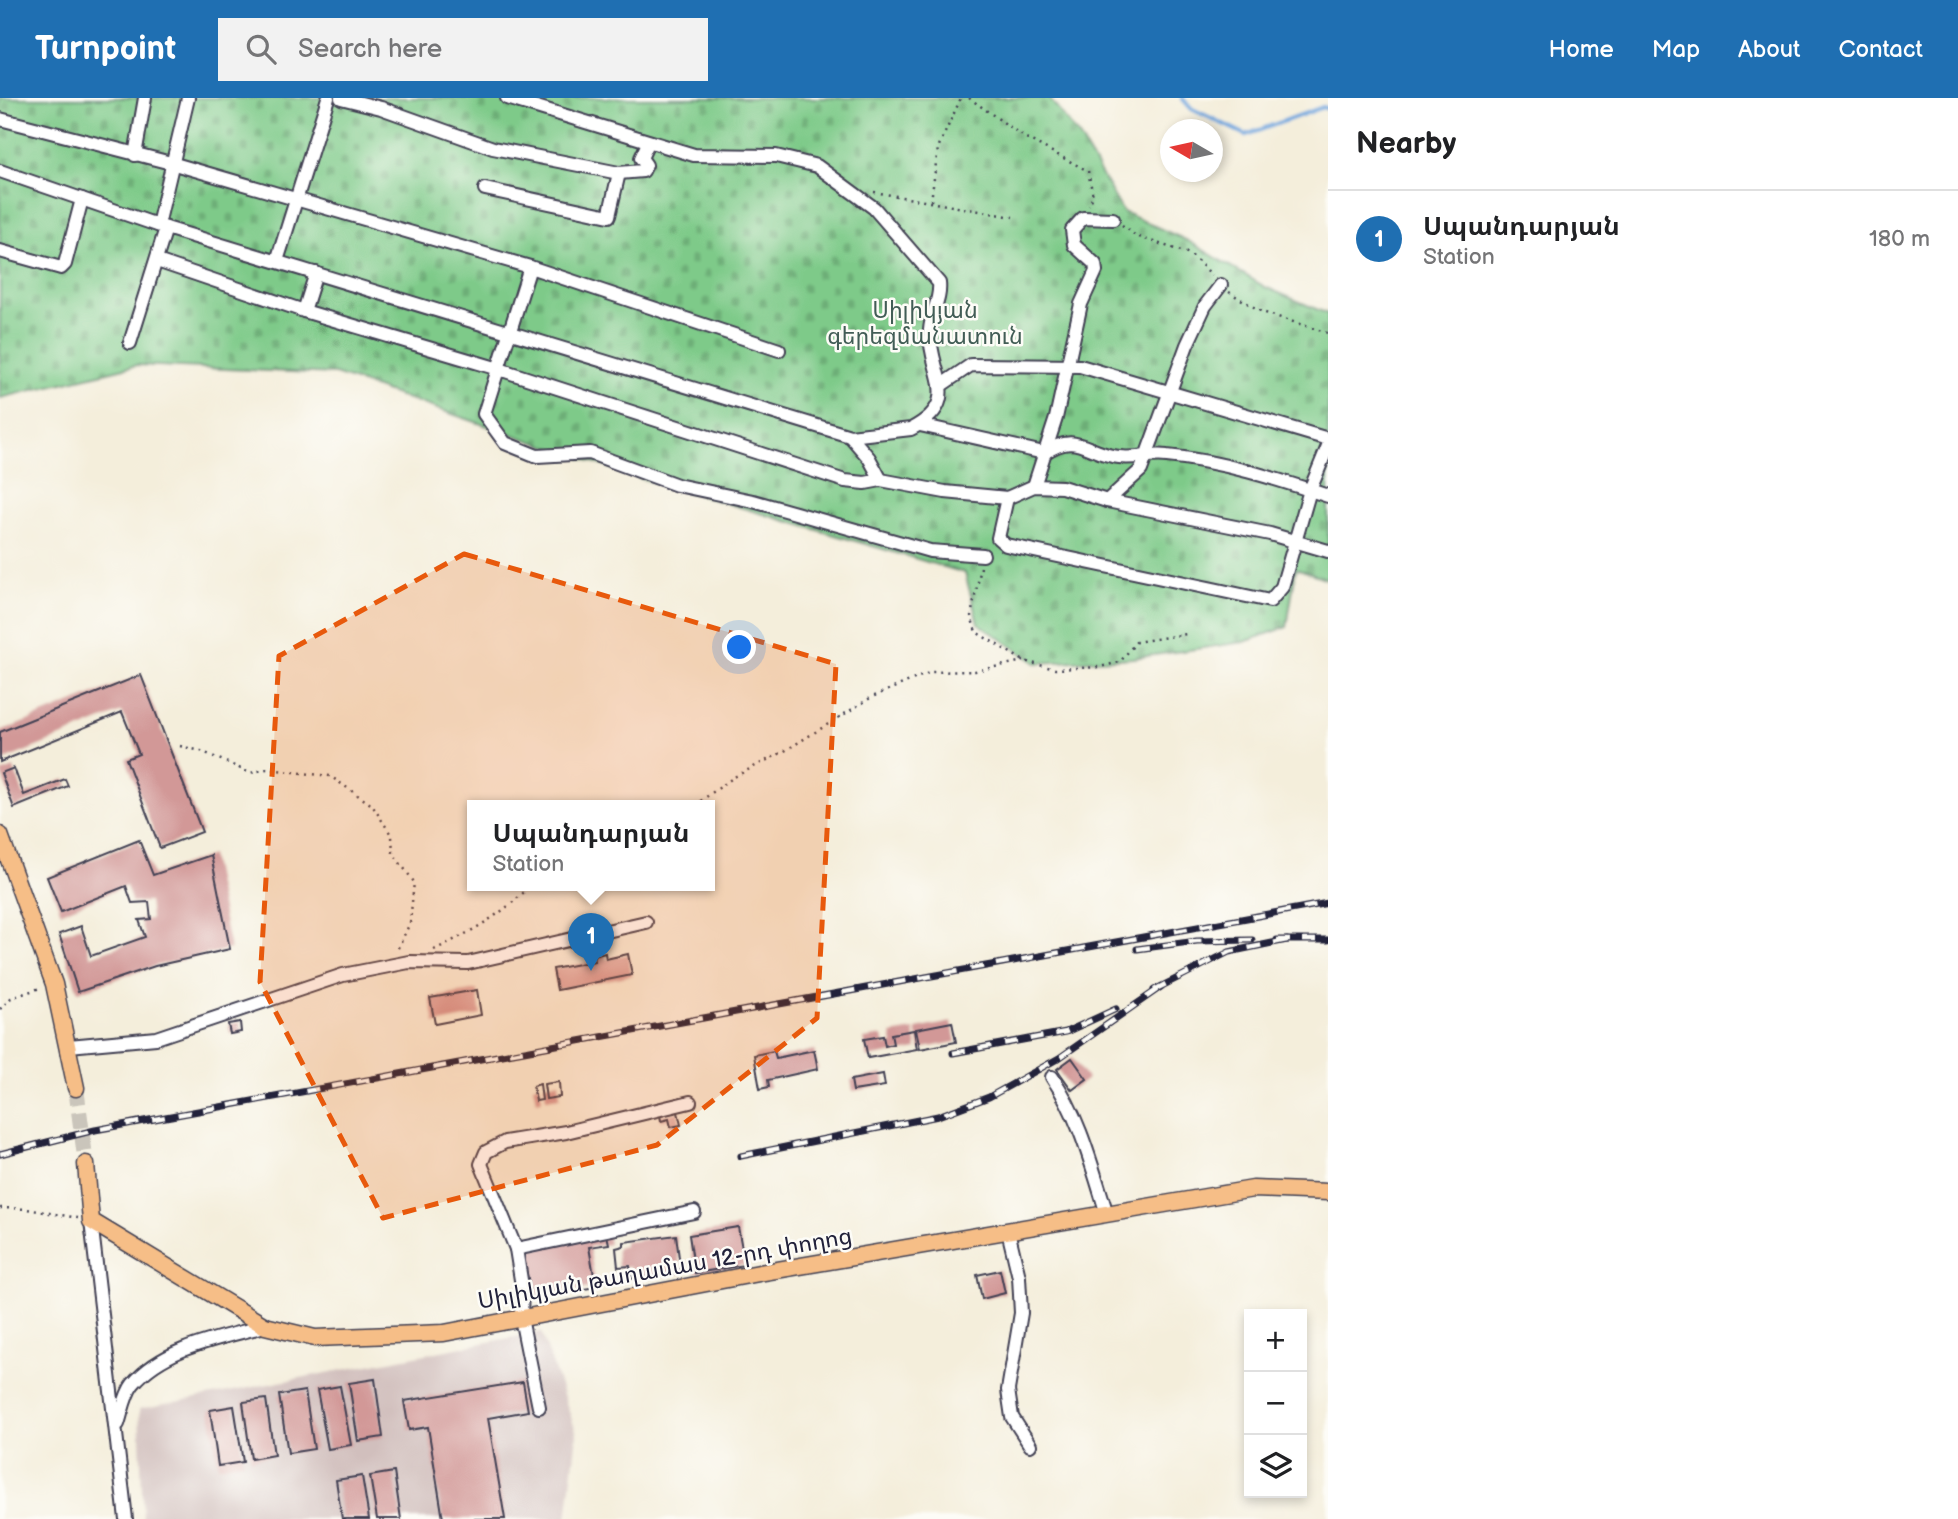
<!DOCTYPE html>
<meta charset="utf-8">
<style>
:root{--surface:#fff;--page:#f2f2f2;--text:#202124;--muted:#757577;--line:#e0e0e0;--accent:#1f6fb2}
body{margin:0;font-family:"Balsamiq Sans","Noto Sans Armenian",sans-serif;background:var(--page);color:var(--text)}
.controls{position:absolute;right:21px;bottom:21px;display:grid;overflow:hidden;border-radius:0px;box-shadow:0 4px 10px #0003}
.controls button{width:63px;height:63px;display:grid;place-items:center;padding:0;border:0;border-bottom:2px solid var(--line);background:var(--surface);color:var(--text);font:35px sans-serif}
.compass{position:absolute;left:1160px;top:21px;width:63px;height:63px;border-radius:50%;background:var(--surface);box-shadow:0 4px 10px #0003;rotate:279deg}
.you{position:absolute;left:740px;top:550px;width:24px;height:24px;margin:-18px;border:5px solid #fff;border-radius:50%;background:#1a73e8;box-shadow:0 0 0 10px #1a73e833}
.badge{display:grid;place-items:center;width:46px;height:46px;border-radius:50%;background:var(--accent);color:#fff;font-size:23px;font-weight:700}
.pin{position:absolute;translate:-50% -58px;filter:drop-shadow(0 2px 4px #0008)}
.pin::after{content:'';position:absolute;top:37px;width:24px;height:21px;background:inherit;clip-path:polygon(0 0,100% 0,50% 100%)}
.popup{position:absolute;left:467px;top:702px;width:248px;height:91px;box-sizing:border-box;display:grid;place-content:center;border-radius:0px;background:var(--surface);filter:drop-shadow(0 2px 5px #0005);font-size:23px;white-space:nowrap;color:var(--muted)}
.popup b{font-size:26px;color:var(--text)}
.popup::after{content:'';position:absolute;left:50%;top:100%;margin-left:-14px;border:14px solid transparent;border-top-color:var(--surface)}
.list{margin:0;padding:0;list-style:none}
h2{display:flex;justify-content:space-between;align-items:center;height:91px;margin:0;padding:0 28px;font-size:30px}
h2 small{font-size:23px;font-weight:400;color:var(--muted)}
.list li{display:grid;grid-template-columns:46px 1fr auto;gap:21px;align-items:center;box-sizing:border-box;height:98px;padding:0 28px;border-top:2px solid var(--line)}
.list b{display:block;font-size:26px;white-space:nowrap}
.list p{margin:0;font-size:23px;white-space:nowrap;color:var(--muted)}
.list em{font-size:23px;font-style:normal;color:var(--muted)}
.icon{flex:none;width:38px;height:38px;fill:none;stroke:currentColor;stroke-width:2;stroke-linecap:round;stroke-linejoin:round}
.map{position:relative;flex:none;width:1328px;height:1421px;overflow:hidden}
header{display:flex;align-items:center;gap:42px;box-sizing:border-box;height:98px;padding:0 35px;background:var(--accent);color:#fff}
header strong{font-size:33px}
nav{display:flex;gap:38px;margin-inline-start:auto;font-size:24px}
.search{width:490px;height:63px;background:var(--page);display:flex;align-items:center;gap:18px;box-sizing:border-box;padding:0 24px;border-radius:0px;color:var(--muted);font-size:26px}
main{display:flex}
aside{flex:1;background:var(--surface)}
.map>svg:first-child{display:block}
.industrial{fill:#d1bfbd}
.cemetery{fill:url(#cemetery-stones);stroke:#507662;stroke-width:2}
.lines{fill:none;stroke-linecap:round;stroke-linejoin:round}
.stream{stroke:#70a5dd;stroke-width:4.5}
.building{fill:#d29897}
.major-tunnel{stroke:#cac5bb;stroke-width:16;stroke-dasharray:16 8;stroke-linecap:butt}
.minor-casing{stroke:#424153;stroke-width:16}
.major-casing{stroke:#424153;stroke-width:19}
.path{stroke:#424153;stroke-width:2.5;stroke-dasharray:2 5;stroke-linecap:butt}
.minor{stroke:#fff;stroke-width:12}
.major{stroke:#f6be87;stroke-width:16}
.rail-casing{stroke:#22223b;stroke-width:7}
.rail{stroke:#fdfcf7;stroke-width:4.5;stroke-dasharray:13;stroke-linecap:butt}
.marked{fill:#e8590c;fill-opacity:0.2;stroke:#e8590c;stroke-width:5;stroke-dasharray:14 9;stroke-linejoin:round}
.labels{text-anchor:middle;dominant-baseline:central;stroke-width:5;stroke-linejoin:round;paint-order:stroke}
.park-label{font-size:23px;fill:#425d56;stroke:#fdfcf7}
.street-label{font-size:23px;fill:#22223b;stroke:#fdfcf7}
</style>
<header>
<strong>Turnpoint</strong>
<div class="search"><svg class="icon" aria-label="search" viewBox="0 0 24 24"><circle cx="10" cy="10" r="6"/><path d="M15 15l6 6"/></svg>Search here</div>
<nav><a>Home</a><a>Map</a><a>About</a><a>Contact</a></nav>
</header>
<main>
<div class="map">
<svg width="1328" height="1421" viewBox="0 0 1328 1421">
<defs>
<pattern id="cemetery-stones" width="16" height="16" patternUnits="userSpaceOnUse" patternTransform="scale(1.75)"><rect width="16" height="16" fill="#7eca89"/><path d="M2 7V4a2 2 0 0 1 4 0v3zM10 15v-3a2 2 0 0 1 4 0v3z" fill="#6dad77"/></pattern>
</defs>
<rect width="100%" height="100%" fill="#fdfcf7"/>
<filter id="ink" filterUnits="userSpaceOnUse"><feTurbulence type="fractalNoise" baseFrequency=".0143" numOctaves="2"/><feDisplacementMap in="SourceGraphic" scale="14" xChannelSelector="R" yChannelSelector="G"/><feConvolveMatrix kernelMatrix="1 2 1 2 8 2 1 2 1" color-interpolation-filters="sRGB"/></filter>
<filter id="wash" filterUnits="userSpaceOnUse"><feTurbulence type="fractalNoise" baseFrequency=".00686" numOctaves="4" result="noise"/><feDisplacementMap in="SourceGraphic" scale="28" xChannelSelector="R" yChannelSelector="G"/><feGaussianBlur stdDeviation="1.57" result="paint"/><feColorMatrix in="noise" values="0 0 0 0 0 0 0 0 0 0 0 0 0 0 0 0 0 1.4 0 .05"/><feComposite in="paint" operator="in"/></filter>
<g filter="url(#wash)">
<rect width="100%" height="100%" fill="#f4eedb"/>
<path class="industrial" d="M541 1234 577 1336 567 1421H143L139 1311Z"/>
<path class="cemetery" d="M0 0H1049L1080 40 1123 114 1188 143 1265 189 1328 216V481L1296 470 1287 529 1244 544 1133 560 1036 565 978 525 965 475 640 380 335 276 137 267 0 300Z"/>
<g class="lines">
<path class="stream" d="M1182 0 1192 11 1246 37 1323 9 1328 11"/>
</g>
<g id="blocks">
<g class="building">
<path d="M141 577 202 734 160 750 126 661 139 656 122 614 0 664V634Z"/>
<path d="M14 670 24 697 65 681 68 688 14 710 1 675Z"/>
<path d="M139 742 153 777 211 757 230 851 155 868 78 894 59 836 81 828 91 858 145 839 139 822 151 821 149 804 132 805 126 788 61 814 47 779Z"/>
<path d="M605 855 606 861 628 856 632 877 557 892 553 871 595 863 594 858Z"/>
<path d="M477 892 481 917 435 926 430 900Z"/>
<path d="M240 924 241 934 230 936 228 926Z"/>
<path d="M952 924 956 944 920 951 916 931Z"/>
<path d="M914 932 917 951 868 960 864 941 883 938 885 948 893 946 891 936Z"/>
<path d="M814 952 818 971 768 982 769 989 760 991 754 957 774 953 776 960Z"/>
<path d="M1072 960 1087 981 1072 992 1057 971Z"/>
<path d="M883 976 885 988 853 993 851 982Z"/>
<path d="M559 984 560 999 546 1001 544 986Z"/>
<path d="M540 986 542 1002 536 1003 533 988Z"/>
<path d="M678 1014 681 1027 671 1029 669 1021 661 1023 660 1017Z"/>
<path d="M738 1129 745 1167 695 1175 689 1137Z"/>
<path d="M607 1137 609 1146 589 1149 596 1189 531 1200 523 1152Z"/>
<path d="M676 1137 681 1175 632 1181 630 1168 618 1169 616 1150 624 1148V1144Z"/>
<path d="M1000 1172 1005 1195 982 1201 977 1177Z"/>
<path d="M375 1281 383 1339 358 1343 349 1285Z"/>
<path d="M523 1284 528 1313 488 1320 505 1421H443L428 1329 409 1332 404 1303Z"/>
<path d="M340 1288 351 1347 328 1351 317 1292Z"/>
<path d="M305 1293 314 1351 288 1355 279 1297Z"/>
<path d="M266 1301 274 1357 251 1361 243 1304Z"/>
<path d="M234 1308 243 1364 218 1368 210 1312Z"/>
<path d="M394 1374 401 1421H377L370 1378Z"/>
<path d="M362 1378 369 1421H342L336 1382Z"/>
</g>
</g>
</g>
<g filter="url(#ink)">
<use href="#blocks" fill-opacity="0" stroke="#424153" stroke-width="2"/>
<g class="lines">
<path class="major-tunnel" d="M76 990 86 1066"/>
<defs>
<g id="minor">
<path d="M341 0 381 10 493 50 619 75 643 73 646 67 641 60 648 45"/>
<path d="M507 0 694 57 776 58 817 68 874 110 939 185C941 202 931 215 930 232 928 274 965 303 911 331L850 338 869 360 881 382"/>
<path d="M0 21 171 65 530 169 779 252"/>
<path d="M135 57 145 0"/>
<path d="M0 73 166 130 850 338"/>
<path d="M485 91 609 118 619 75"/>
<path d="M158 127 188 0"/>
<path d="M0 153 61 170 65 166 82 101"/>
<path d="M157 163 304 213 499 271 845 383 865 385 881 382 945 394 1007 400 1034 388 1062 389 1107 403 1270 436 1328 453"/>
<path d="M277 163 328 0"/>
<path d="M530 169 484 316 505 345 537 358 590 355 677 387 753 403 930 453 983 457"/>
<path d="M304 213 316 175"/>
<path d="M130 245 166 130"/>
<path d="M943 286 971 267 1080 268 1328 341"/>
<path d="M920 327 1044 355C1078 332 1086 356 1119 359 1135 361 1151 356 1167 358 1221 363 1277 381 1328 398"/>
<path d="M1034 388 1056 320 1081 206 1096 173 1095 166 1074 147 1072 132 1083 120 1113 121"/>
<path d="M1007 400 998 440 1006 447 1270 503 1282 489 1310 392 1328 348"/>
<path d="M1107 403 1141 372 1187 247 1205 208 1221 187"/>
<path d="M69 948 156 940 343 877 409 864 468 865 646 824"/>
<path d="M1052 979C1080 1020 1092 1069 1107 1116"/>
<path d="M91 1123 126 1421"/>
<path d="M1008 1133 1019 1179 1021 1215 1008 1292 1012 1319 1030 1347"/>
<path d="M516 1151 481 1066 486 1054 505 1044 566 1034 690 1004"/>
<path d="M539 1309 521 1220 522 1188 516 1151 694 1114"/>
<path d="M118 1326C122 1314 125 1296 133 1286 164 1249 221 1240 265 1228"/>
</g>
<g id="major">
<path d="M0 737 54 886 76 990"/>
<path d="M86 1066 91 1123 265 1228 315 1240 444 1235 759 1175 1253 1091 1328 1094"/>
</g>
</defs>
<use href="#minor" class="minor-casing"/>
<use href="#major" class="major-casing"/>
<g class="path">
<path d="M969 0 1024 39 1088 73 1093 98 1089 107"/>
<path d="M874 94 1013 119"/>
<path d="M931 103 938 50 961 0"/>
<path d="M1122 127 1136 138 1190 156 1212 177"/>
<path d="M1229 194 1262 214 1328 235"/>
<path d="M981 469 971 518 976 534 1024 563 1055 571 1100 569 1120 564 1136 544 1187 536"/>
<path d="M180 648 201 653 250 675 267 671 330 678 372 707 392 738 393 755 414 784 410 825 397 852"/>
<path d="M695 707 734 679 783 654 872 599 931 574 975 573 1024 563"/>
<path d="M434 852C469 835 504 816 531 787"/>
<path d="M0 911 11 900 40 890"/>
<path d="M0 1110 27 1111 78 1120"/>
</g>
<use href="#minor" class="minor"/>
<use href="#major" class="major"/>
<defs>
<g id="rail">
<path d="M1277 842H1328"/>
<path d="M1137 851 1197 843 1252 842"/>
<path d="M1154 892 1229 854 1287 842"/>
<path d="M953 955 1066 934 1116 911"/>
<path d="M0 1056 95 1032 1328 805"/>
<path d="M741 1058 938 1018 989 999 1059 960 1161 889"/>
</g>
</defs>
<use href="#rail" class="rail-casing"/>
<use href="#rail" class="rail"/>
</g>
</g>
<path class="marked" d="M464 456 836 566 817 920 657 1047 383 1120 260 884 279 558Z"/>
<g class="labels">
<g class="park-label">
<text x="925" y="213">Սիլիկյան<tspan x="925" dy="26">գերեզմանատուն</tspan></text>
</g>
<g class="street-label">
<text transform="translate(665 1171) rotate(-10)">Սիլիկյան թաղամաս 12-րդ փողոց</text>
</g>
</g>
</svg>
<div class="controls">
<button>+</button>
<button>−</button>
<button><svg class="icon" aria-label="layers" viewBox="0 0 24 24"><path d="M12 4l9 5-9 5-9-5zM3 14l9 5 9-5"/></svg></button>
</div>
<svg class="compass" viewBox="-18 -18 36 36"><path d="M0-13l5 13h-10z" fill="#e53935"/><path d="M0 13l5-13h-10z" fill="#757577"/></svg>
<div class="you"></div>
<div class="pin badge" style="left:591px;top:873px">1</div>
<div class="popup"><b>Սպանդարյան</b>Station</div>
</div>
<aside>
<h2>Nearby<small></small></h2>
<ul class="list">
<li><span class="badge">1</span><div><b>Սպանդարյան</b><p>Station</p></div><em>180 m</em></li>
</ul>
</aside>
</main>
